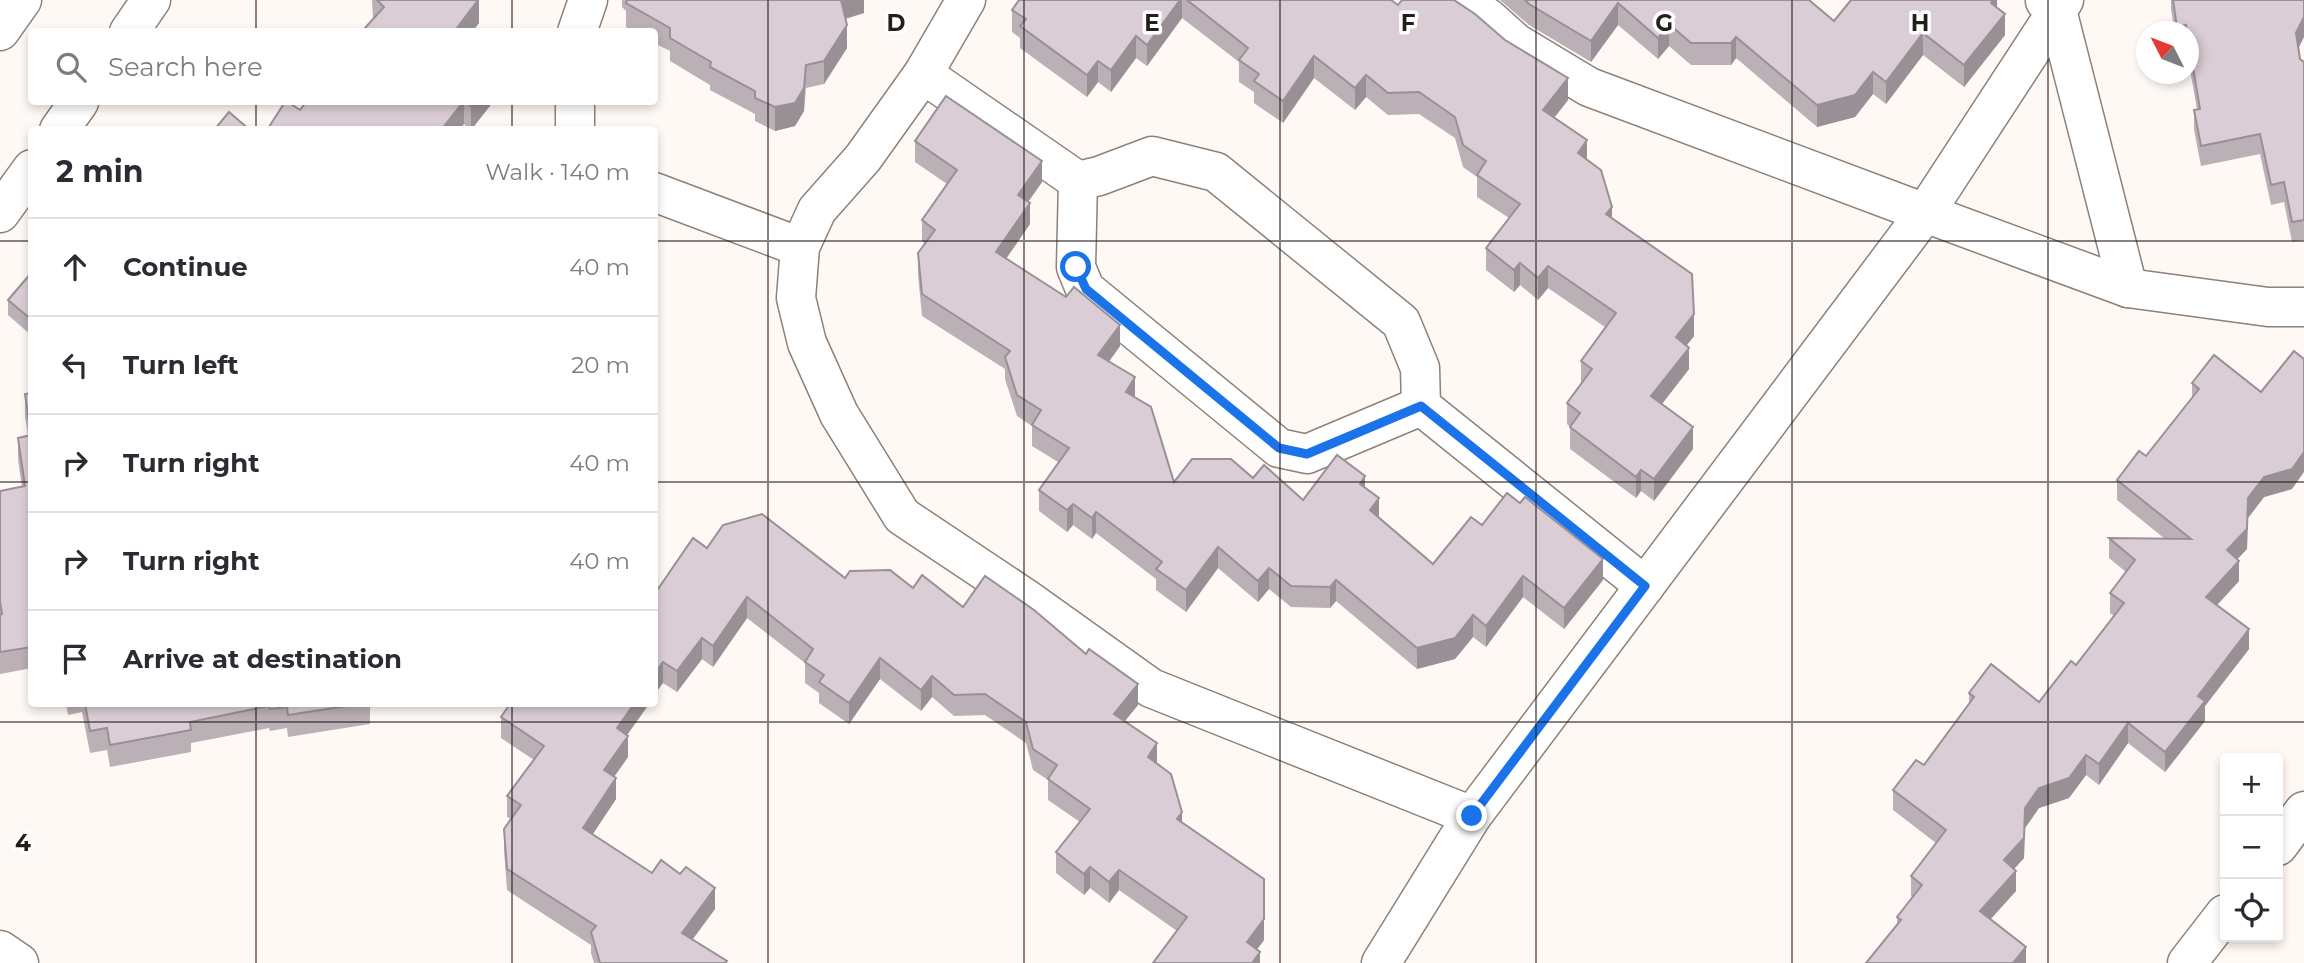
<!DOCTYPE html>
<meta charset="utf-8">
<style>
:root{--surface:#fff;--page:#f7f7f7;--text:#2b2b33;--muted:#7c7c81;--line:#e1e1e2}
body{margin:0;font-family:Montserrat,sans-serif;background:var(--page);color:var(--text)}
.controls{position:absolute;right:21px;bottom:21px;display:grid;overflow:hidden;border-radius:7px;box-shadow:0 4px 10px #0003}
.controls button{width:63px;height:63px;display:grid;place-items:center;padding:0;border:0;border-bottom:2px solid var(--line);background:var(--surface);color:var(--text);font:35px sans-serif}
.compass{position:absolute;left:2136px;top:21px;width:63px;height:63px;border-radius:50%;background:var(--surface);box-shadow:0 4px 10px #0003;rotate:312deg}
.stop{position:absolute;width:21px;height:21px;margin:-16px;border:5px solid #1a73e8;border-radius:50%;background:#fff}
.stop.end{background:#1a73e8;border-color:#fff;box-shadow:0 2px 7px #0008}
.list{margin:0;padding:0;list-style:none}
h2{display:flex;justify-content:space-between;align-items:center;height:91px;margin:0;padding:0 28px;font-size:30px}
h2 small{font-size:23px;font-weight:400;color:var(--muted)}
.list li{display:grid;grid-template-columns:46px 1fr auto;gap:21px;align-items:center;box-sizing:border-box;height:98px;padding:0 28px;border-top:2px solid var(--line)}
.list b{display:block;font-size:26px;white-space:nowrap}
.list em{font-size:23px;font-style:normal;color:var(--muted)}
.icon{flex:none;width:38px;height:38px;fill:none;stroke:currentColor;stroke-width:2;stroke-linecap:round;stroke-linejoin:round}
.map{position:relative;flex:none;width:2304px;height:963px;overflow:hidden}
.search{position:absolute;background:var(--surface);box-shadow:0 4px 10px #0003;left:28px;top:28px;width:630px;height:77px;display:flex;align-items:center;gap:18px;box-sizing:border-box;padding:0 24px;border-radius:7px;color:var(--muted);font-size:26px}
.panel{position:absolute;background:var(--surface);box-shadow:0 4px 10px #0003;left:28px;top:126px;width:630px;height:581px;border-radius:7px}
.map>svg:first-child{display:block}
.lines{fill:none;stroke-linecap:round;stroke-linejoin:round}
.street-casing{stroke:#8d8178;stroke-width:41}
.highway-casing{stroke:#8d8178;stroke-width:41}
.street{stroke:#fff;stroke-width:38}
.highway{stroke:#fff;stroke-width:38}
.wall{fill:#bcb0b7}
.shaded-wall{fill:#999095}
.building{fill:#dbcdd5;stroke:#999095;stroke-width:2}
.route{stroke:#1a73e8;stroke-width:9}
.grid{fill:none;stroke:#231e1b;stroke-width:2;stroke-opacity:0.55}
.grid-label{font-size:23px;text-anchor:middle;font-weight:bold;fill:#231e1b;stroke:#fff;stroke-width:7;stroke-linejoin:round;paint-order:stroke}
</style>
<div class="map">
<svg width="2304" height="963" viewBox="0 0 2304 963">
<rect width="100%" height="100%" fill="#fff9f5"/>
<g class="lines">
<defs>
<g id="street">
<path d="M966 0 923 74 863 158 817 210 800 247 796 298 807 343 839 414 902 516 1025 598 1151 688 1472 816"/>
<path d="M2064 0 1925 213 2128 288 2268 307H2304"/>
<path d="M2045 1 2057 10 2128 288"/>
<path d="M129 32 151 0"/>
<path d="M577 32 588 0"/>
<path d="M923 74 1078 181 1099 176 1152 156 1216 172 1401 322 1420 368 1421 406 1645 586"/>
<path d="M59 130 79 102"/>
<path d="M575 130V102"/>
<path d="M1078 181 1076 267 1085 289 1279 448 1307 454 1421 406"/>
<path d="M654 192 800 247"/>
<path d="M0 213 32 169"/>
<path d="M2278 846 2304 811"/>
<path d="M0 950 19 963"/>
<path d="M1381 963 1472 816 1925 213 1589 87 1516 43 1488 18 1460 0"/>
<path d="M2187 963 2225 914"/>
</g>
<path id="highway" d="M0 31 22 0"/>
</defs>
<use href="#street" class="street-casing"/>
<use href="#highway" class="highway-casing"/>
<use href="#street" class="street"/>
<use href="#highway" class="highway"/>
</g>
<g class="wall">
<path d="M372 0H479V23L472 32H365L373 19Z"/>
<path d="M622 0H864V13L846 19 847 48 824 84 806 88 804 111 795 126 775 131 755 121V114L710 90V85L670 61V51L654 43V32H635L626 27V11L622 7Z"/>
<path d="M1019 0H1391L1398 5 1568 100 1554 118 1587 160 1612 218 1694 336 1687 345 1689 369 1662 404 1693 449 1654 501 1641 491 1636 498 1570 449V427L1567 424V403L1581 383V361L1605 327 1548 288 1538 300 1520 285 1514 292 1486 270V248L1509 218 1477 197V177L1463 167 1455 138 1419 114 1388 115 1366 97 1355 110 1314 78 1283 123 1254 103V92L1239 82V62L1182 18 1147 66 1136 58 1111 92 1098 82 1087 97 1020 48V38L1012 32V10Z"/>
<path d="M1500 0H1809L1834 21 1997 0V8L2005 35 1964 87 1923 55 1886 104 1873 94 1855 117 1817 127 1736 58 1731 65H1691L1669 46 1658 59 1618 25 1591 62 1529 25Z"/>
<path d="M2171 0H2304L2299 48 2300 59 2304 62V240L2292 242 2284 202 2271 205 2260 154 2201 166 2194 130V110L2197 109 2188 59V32H2175L2171 10Z"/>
<path d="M306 102H493L471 130 464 124 300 110Z"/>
<path d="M915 141 1042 182 1028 202 1030 224 1006 259 1120 346 1109 362 1135 397 1174 482 1253 478 1303 500 1365 488 1379 518 1433 564 1482 525 1603 580 1564 629 1523 597 1486 647 1473 637 1455 659 1417 669 1336 601 1330 608 1291 607 1269 589 1258 602 1218 568 1186 612 1156 590V579L1096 533 1092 539 1073 525 1067 532 1039 511V490L1058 462 1032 446V426L1017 416 1005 379V369L922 316 918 275V253L925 244 922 241V220L947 184 915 162Z"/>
<path d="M32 272V336L8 315V300Z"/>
<path d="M2214 355 2292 489 2264 497 2248 518 2247 549 2237 559 2239 581 2217 605 2249 649 2205 706V721L2165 772 2128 743 2099 785 2086 775 2069 798 2039 808 2025 828 2024 858 2014 869 2016 891 1990 919 2026 963 1897 925V917L1912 897 1911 896V876L1936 843 1893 810V790L1924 765 1969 704V693L2039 702 2076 665 2114 616 2110 613V593L2126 572 2109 558V538L2165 539 2117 500V480L2146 456 2192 398V383Z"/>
<path d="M32 393V668L0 674V491L22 487 18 460V438L28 436 25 416V394Z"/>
<path d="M707 548 845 578 913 588 963 607 1138 705 1125 721 1157 764 1182 822 1264 940 1257 949 1260 963 1177 931 1119 890 1109 903 1090 888 1084 895 1056 873V852L1080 822 1048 800V780L1033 770 1026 743 985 715 954 716 932 697 921 711 880 679 849 724 819 703V693L805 683V663L747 618 713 667 702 659 677 692 663 683 654 695V587L658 589Z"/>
<path d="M66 704H382L370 705V724L288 737 287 728 270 731 269 728 191 743V752L110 767 107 750 90 753 82 712 68 715Z"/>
<path d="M649 704 627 735 628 757 614 777 616 799 592 835 652 873 715 909 692 939 727 963H594L591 953V945L507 890 504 850V829L511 819 507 817V796L534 760 501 738V717Z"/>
</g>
<g class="shaded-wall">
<path d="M468 0H479V23L472 32H454Z"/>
<path d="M840 0H864V13L840 20Z"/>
<path d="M1180 0H1182V18L1147 66V45Z"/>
<path d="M1994 0H1997V19L1991 3Z"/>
<path d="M1618 3V25L1591 62V41Z"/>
<path d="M2005 14V35L1964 87V65Z"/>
<path d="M2304 17V37L2296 53V33Z"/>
<path d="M1669 24V46L1658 59V38Z"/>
<path d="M847 25V48L824 84V61Z"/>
<path d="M1923 33V55L1886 104V82Z"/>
<path d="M1136 36V58L1111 92V70Z"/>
<path d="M1736 37V58L1731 65V43Z"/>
<path d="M1314 56V78L1283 123V101Z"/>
<path d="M1098 61V82L1087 97V75Z"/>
<path d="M806 65 804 111 795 126 775 131V107Z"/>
<path d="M1873 72V94L1855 117 1817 127V105Z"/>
<path d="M1366 75V97L1355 110V88Z"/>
<path d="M1568 78V100L1543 132V110Z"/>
<path d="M464 102V124L459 130H441Z"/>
<path d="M475 102H493L471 130V106Z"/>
<path d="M1587 140V161L1578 153Z"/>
<path d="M1042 161V182L1018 216V195Z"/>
<path d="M1030 203V224L996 273V252Z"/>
<path d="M1612 207V229L1606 214Z"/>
<path d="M1520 263V285L1514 292V270Z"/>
<path d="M1548 266V288L1538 300V278Z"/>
<path d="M1694 314V336L1676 359V337Z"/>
<path d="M1120 325V346L1098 376V355Z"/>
<path d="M1689 348V369L1651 418V396Z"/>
<path d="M1135 377V399L1126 392Z"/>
<path d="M1693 427V449L1654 501V479Z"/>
<path d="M2304 452V472L2292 489 2264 497 2248 518 2247 549 2227 570V550L2248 498 2264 477Z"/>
<path d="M1641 470V491L1636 498V477Z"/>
<path d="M1365 476V498L1360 484Z"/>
<path d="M1379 498V519L1370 510Z"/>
<path d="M1073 504V525L1067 532V510Z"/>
<path d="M1096 512V533L1092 539V518Z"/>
<path d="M1218 547V568L1186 612V590Z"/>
<path d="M1603 559V580L1564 629V608Z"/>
<path d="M2239 561V581L2206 617V597Z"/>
<path d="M1269 568V589L1258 602V581Z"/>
<path d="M1523 576V597L1486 647V626Z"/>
<path d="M1336 580V601L1330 608V587Z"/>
<path d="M747 597V618L713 667V646Z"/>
<path d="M1473 615V637L1455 659 1417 669V648Z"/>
<path d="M2249 629V649L2205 706V721L2165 772V752L2198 696Z"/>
<path d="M702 638V659L677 692V671Z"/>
<path d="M880 658V679L849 724V703Z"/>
<path d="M663 662V683L654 695V674Z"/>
<path d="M932 676V697L921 711V690Z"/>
<path d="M1138 684V705L1114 734V714Z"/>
<path d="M634 704H649L617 749V728Z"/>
<path d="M2128 723V743L2099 785V764Z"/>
<path d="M628 736V757L604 791V770Z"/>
<path d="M1157 743V764L1148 757Z"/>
<path d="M2086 755V775L2069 798 2039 808 2025 828 2024 858 2004 880V860L2025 808 2039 788Z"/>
<path d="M616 778V799L583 849V828Z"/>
<path d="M1182 812V833L1177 819Z"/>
<path d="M1090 867V888L1084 895V874Z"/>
<path d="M1119 870V890L1109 903V882Z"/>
<path d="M2016 871V891L1980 931V911Z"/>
<path d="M715 888V909L682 954V933Z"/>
<path d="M1264 919V940L1247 963V942Z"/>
<path d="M2026 947V963H2013Z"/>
<path d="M1260 952V963H1252Z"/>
</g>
<g class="building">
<path d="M377 0H478L454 32H365V28L384 7Z"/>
<path d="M627 0H841L847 25 824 61 806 65 804 88 795 103 775 107 755 98V91L710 67 711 62 670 38V28L626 3Z"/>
<path d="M1019 0H1180L1147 45 1136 36 1111 70 1098 61 1087 75 1020 26 1026 19 1012 10Z"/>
<path d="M1187 0H1391L1398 5 1402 0H1454L1475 14 1505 40 1568 78 1543 110 1587 140 1578 153 1601 170 1612 207 1606 214 1692 274 1694 314 1676 337 1689 348 1651 396 1693 427 1654 479 1641 470 1636 477 1570 427 1580 413 1567 403 1592 369 1581 361 1616 313 1548 266 1538 278 1520 263 1514 270 1486 248 1520 204 1477 175 1486 161 1463 145 1455 117 1419 92 1388 93 1366 75 1355 88 1314 56 1283 101 1254 81 1259 74 1239 60 1248 48Z"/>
<path d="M1525 0H1809L1834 21 1851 0H1994L1991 3 2005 14 1964 65 1923 33 1886 82 1873 72 1855 95 1817 105 1736 37 1731 43H1691L1669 24 1658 38 1618 3 1591 41 1529 4Z"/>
<path d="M2173 0H2304V17L2296 33 2300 59 2304 62V220L2292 222 2284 182 2271 185 2260 134 2201 146 2194 110 2200 109 2188 38V32H2187L2186 25 2177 27Z"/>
<path d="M946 96 1042 161 1018 195 1030 203 996 252 1066 297 1074 287 1120 325 1098 355 1135 377 1126 392 1151 407 1174 482 1192 459H1231L1253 478 1264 465 1303 500 1337 455 1365 476 1360 484 1379 498 1370 510 1433 564 1471 517 1482 525 1507 493 1520 503 1525 497 1603 559 1564 608 1523 576 1486 626 1473 615 1455 638 1417 648 1336 580 1330 587 1291 586 1269 568 1258 581 1218 547 1186 590 1156 569 1162 562 1096 512 1092 518 1073 504 1067 510 1039 490 1069 448 1032 425 1041 410 1017 395 1005 357 1010 351 922 294 918 253 935 230 922 220 957 170 915 141Z"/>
<path d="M285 102H288L300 110 306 102H463L441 130H267Z"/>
<path d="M465 102H475L471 106Z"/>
<path d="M229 112 250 130H214Z"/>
<path d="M32 272V320L8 300Z"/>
<path d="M2294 351 2304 359V452L2292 469 2264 477 2248 498 2247 529 2227 550 2239 561 2206 597 2249 629 2198 696 2205 701 2165 752 2128 723 2099 764 2086 755 2069 778 2039 788 2025 808 2024 838 2004 860 2016 871 1980 911 2026 947 2013 963H1866L1901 920 1897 917 1922 885 1911 876 1946 830 1893 790 1916 760 1924 765 1974 697 1969 693 1991 664 2039 702 2071 661 2076 665 2124 603 2110 593 2135 560 2109 538 2191 539 2117 480 2139 451 2146 456 2199 389 2192 383 2214 355 2261 392Z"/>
<path d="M32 393V647L0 652V615L2 614 0 602V491L25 486 18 438 31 435 25 394Z"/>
<path d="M762 514 845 578 850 571 890 570 913 588 922 575 963 607 985 576 1034 610 1086 654 1089 649 1138 684 1114 714 1157 743 1148 757 1171 774 1182 812 1177 819 1264 879V919L1247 942 1260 952 1252 963H1153L1187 917 1119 870 1109 882 1090 867 1084 874 1056 852 1090 809 1048 779 1057 765 1033 749 1026 722 985 694 954 695 932 676 921 690 880 658 849 703 819 682 824 675 805 662 813 649 747 597 713 646 702 638 677 671 663 662 654 674V587L658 589 693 538 707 548 723 525Z"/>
<path d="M85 704H360L288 715 287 707 270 709 269 706 190 722 191 730 110 745 107 728 90 731Z"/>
<path d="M510 704H634L617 728 628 736 604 770 616 778 583 828 652 873 661 860 680 874 686 867 715 888 682 933 727 961 725 963H600L591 932 596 926 507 869 504 829 521 805 507 796 544 746 501 717Z"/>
</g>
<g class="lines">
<path class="route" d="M1076 267 1086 289 1279 448 1307 454 1421 406 1645 586 1472 816"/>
</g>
<path class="grid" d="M256 0V32M512 0V32M768 0V963M1024 0V963M1280 0V963M1536 0V963M1792 0V963M2048 0V963M256 102V130M512 102V130M0 241H32M654 241H2304M0 482H32M654 482H2304M256 704V963M512 704V963M0 722H2304"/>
<g class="grid-label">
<text x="896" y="31">D</text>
<text x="1152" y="31">E</text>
<text x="1408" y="31">F</text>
<text x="1664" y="31">G</text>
<text x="1920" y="31">H</text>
<text x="23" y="851">4</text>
</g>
</svg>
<div class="controls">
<button>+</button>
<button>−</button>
<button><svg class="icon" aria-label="locate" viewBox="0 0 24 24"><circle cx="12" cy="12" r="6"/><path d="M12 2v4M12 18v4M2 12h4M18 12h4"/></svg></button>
</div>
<svg class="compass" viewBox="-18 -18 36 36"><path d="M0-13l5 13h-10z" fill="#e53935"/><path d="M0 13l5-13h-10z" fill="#7c7c81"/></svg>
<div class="stop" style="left:1076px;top:267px"></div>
<div class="stop end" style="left:1472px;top:816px"></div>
<div class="search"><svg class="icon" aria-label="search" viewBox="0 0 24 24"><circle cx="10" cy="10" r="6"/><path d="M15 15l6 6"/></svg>Search here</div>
<section class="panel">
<h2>2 min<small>Walk · 140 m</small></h2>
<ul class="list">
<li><svg class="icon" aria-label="ahead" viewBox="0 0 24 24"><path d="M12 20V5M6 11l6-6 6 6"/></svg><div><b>Continue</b></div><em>40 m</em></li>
<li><svg class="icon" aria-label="left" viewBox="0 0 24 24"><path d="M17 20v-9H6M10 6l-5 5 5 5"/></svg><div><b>Turn left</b></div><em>20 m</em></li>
<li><svg class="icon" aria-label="right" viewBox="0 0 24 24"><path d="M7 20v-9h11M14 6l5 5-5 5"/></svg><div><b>Turn right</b></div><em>40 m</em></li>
<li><svg class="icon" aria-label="right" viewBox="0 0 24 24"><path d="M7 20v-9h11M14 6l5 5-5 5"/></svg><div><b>Turn right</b></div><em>40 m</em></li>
<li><svg class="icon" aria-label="arrive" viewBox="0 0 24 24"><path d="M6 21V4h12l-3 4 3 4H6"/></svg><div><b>Arrive at destination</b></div></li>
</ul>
</section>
</div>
